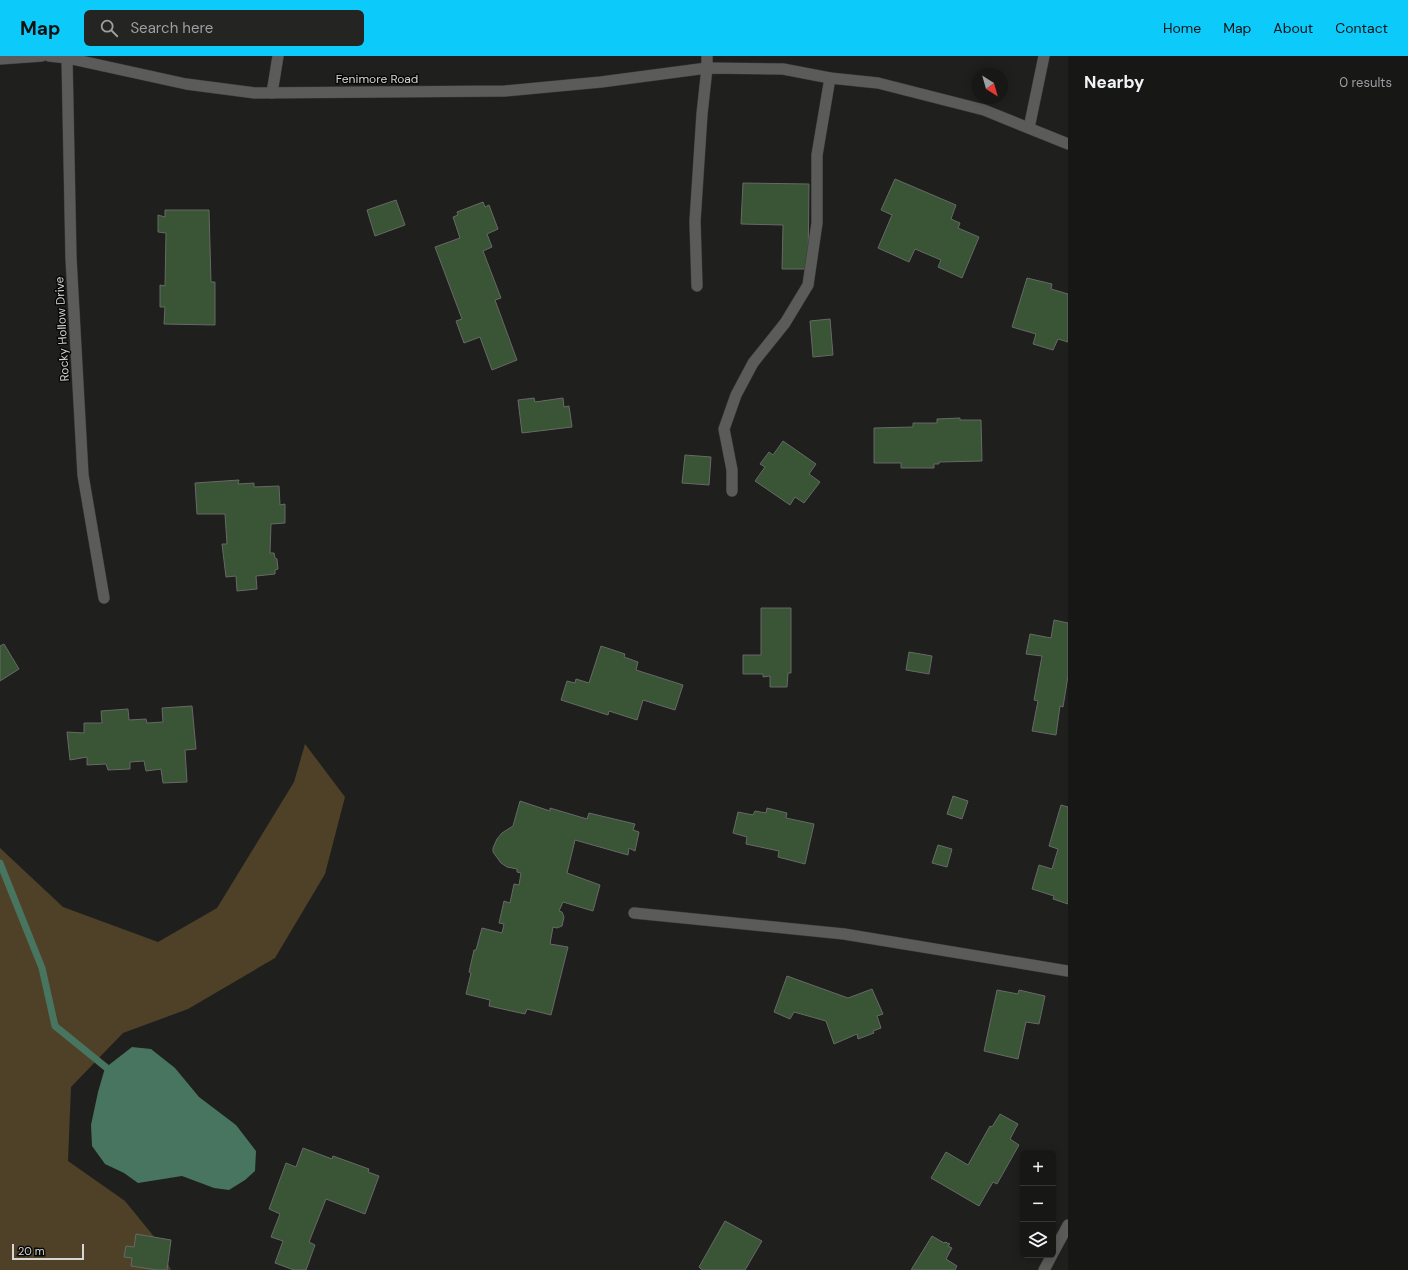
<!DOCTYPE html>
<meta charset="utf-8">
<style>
:root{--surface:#171716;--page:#242423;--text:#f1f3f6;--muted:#9e9fa1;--line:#363635;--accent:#0ccafa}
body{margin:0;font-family:"DM Sans",sans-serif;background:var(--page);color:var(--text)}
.controls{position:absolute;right:12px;bottom:12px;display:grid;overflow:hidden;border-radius:6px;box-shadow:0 2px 10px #0003}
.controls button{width:36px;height:36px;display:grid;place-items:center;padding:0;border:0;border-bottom:1px solid var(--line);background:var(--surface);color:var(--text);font:20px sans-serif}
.compass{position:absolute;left:972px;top:12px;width:36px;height:36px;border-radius:50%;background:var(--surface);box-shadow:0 2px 10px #0003;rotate:143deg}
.scale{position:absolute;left:12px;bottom:10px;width:72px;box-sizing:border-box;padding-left:4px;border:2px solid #d6d6d5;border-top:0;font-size:11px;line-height:14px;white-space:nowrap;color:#d6d6d5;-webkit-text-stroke:3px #090908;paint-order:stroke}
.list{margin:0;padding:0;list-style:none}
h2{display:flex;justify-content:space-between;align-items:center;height:52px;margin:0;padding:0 16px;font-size:17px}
h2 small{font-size:13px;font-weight:400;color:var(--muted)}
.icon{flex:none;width:22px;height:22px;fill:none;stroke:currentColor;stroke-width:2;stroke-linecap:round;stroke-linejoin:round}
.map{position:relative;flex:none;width:1068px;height:1214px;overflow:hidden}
header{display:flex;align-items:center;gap:24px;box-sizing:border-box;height:56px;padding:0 20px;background:var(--accent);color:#111}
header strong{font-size:19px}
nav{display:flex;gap:22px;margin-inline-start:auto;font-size:14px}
.search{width:280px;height:36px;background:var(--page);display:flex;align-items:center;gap:10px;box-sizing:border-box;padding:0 14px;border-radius:6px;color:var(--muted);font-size:15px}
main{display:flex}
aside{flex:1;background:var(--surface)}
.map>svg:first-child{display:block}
.green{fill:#4f4127}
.water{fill:#48755f}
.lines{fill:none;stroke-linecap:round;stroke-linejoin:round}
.stream{stroke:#48755f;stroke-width:7}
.building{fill:#395536;stroke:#676966}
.service-casing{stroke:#3a3a38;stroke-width:12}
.minor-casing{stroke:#3a3a38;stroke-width:12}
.tertiary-casing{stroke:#3a3a38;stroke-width:12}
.service{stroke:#5b5c59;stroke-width:11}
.minor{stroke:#5b5c59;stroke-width:11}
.tertiary{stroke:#5b5c59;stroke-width:11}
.labels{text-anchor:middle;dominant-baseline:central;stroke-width:3;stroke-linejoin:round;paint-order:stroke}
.street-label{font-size:12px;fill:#d6d6d5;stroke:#090908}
</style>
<header>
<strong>Map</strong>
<div class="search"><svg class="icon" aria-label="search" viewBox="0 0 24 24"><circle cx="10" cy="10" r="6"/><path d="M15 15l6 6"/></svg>Search here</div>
<nav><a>Home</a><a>Map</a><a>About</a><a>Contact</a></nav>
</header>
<main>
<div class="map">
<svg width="1068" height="1214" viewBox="0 0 1068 1214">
<rect width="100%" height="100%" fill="#1f1f1d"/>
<path class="green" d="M305 688 345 741 325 818 275 902 188 953 123 977 71 1031 68 1105 125 1145 156 1183 171 1214H0V792L63 851 158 886 217 852 294 726Z"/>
<path class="water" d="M132 991 151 993 175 1012 199 1041 236 1069 256 1095 255 1115 245 1124 229 1134 214 1132 182 1120 138 1127 124 1117 105 1108 92 1090 91 1069 98 1036 105 1012Z"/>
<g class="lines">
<path class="stream" d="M0 807 42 912 55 970 113 1017"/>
</g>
<g class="building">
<path d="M895 123 956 149 951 163 960 167 958 172 979 181 962 222 938 211 941 204 915 193 909 206 878 192 892 159 881 154Z"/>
<path d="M743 127 809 128 808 213H782L783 169 741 168Z"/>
<path d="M396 144 405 169 375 180 367 154Z"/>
<path d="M483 146 485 151 489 149 498 173 487 178 492 191 483 195 501 242 495 244 517 304 492 314 480 281 464 287 456 265 462 263 435 191 460 182 453 161 458 159 457 156Z"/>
<path d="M165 154H209L211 226H215V269L164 268 165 251H160V229L165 230 166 177 158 176V159L165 161Z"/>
<path d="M1027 222 1052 228 1051 233 1068 238V286L1058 283 1053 294 1033 288 1036 278 1012 271Z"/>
<path d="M830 263 833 299 813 301 810 265Z"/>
<path d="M534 342 535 346 563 342 564 351 569 350 572 371 522 377 518 344Z"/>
<path d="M960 362V364H981L982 405 939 406V408H934V412H901V407H874V372L913 371V367H937V363Z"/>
<path d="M783 385 816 408 809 418 820 426 804 447 795 441 790 449 755 425 765 411 760 408 769 396 773 399Z"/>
<path d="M685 399 711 401 709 429 682 427Z"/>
<path d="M239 424 238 428 254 427V431L279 430 280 449 285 448V467L271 468 270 497H274L275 502 277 503 278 513 275 514V518L256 520 257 533 237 535 236 520 226 521 222 488H227L225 458H197L195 427Z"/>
<path d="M761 552H791V617H788L787 631H770V620L763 621V618H743V599H761Z"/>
<path d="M1054 564 1068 567V620L1063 651 1060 650 1056 679 1032 675 1038 645 1034 644 1042 600 1026 598 1030 578 1051 582Z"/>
<path d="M4 588 19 613 0 625V590Z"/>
<path d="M601 590 625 598 624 601 638 606 636 614 683 629 675 654 643 644 637 664 609 655 608 659 561 644 567 625 575 627 576 623 589 627Z"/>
<path d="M909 596 932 600 929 618 906 614Z"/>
<path d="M192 650 196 693 185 694 187 726 163 727 161 713 146 715 144 705 130 706V713L108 714 106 708 87 709V701L70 704 67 676 84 677V667H102L101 655 128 653 129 664 146 663 147 667 163 666 162 652Z"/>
<path d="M953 740 968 745 962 763 947 758Z"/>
<path d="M520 745 550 755V752L587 763 589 757 635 768 633 774 639 776 635 795 629 792 628 799 575 784 567 817 600 829 593 855 563 846 559 855 562 856 564 861 562 870 557 872 553 871 550 888 568 891 551 959 527 953 525 958 489 950 490 944 466 938 471 917 469 916 474 894H476L482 872 502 877 504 868 499 867 504 845 510 847 514 828 519 829 521 817 517 816V813L507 811 501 807 493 796V792L497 783 502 777 513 770Z"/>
<path d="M1061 749 1068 751V848L1053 843 1054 840 1032 833 1039 809 1052 813 1058 793 1049 790Z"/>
<path d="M767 752 787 757 786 762 814 768 805 808 778 801 779 795 746 788 747 781 733 777 738 756 753 759 755 755 766 757Z"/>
<path d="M938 789 952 793 947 811 932 807Z"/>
<path d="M787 920 848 942 872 933 883 958 877 960 881 972 873 975 874 977 858 983 857 978 834 988 826 965 794 956 790 963 774 956Z"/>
<path d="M997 934 1018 938 1019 934 1045 940 1039 968 1026 966 1018 1003 984 995Z"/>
<path d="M1000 1058 1018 1068 1010 1083 1019 1089 997 1128 993 1126 979 1150 931 1122 946 1096 968 1109 990 1070 992 1071Z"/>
<path d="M303 1092 332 1103 333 1100 369 1113 368 1116 379 1120 365 1158 326 1143 309 1186 315 1189 306 1214H294L275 1207 283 1185 271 1181 280 1158 269 1153 286 1107 296 1111Z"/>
<path d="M725 1165 762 1185 745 1214H702L699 1211Z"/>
<path d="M136 1178 171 1184 167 1214H157L131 1210 132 1202 124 1201 126 1190 134 1191Z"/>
<path d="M932 1180 944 1187 945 1186 950 1188 948 1190 952 1192 946 1203 957 1210 955 1214H911Z"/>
</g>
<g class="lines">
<defs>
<g id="service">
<path d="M697 230 695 165 702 58 707 12"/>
<path d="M732 435V414L724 373 736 339 753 307 785 267 808 229 817 167V99L830 22"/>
<path d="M634 857 844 878 1068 915"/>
</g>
<g id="minor">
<path d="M707 0V12"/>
<path d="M67 2 71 202 83 419 104 542"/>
<path d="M272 37 278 0"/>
<path d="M1029 72 1044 0"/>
</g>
<g id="tertiary">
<path d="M49 0 67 2 186 28 255 37 505 35 601 26 707 12 783 13 830 22 878 27 984 54 1068 88"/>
<path d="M0 3 42 0"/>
<path d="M1053 1197 1068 1169"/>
<path d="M1044 1214 1052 1199"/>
</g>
</defs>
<use href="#service" class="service-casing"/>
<use href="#minor" class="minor-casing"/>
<use href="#tertiary" class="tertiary-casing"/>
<use href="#service" class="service"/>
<use href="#minor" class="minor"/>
<use href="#tertiary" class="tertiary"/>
</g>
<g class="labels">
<g class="street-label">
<text x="377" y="23">Fenimore Road</text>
<text transform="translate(62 273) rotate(-93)">Rocky Hollow Drive</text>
</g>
</g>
</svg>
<div class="controls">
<button>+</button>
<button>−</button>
<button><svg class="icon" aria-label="layers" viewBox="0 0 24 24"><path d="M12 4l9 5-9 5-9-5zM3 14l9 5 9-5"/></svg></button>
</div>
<svg class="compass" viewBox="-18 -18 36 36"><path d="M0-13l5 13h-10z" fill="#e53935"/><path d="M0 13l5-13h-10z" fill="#9e9fa1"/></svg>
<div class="scale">20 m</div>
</div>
<aside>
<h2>Nearby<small>0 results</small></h2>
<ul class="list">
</ul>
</aside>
</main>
